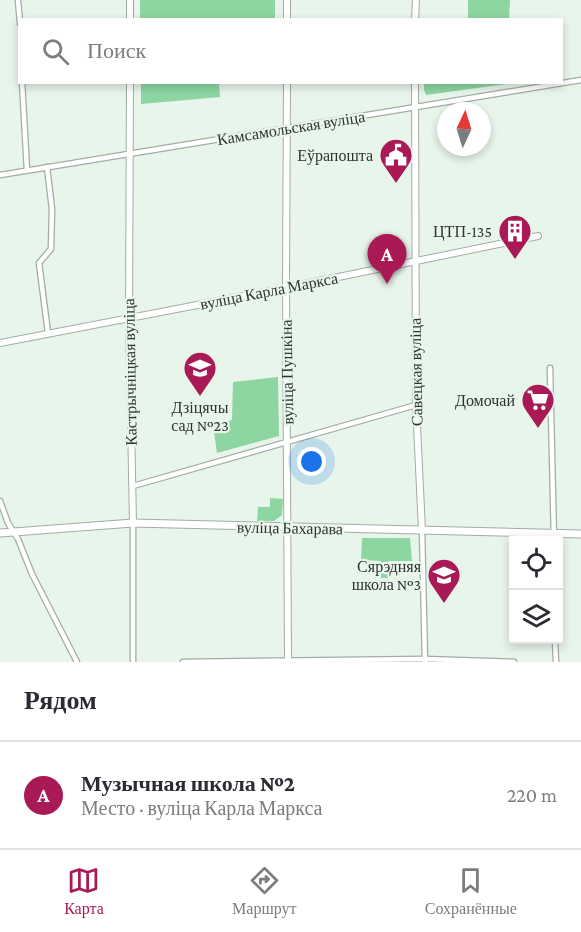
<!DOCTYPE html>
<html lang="ru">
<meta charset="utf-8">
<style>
:root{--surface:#fff;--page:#f2f2f3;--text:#2b2b33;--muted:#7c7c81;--line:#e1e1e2;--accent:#a91956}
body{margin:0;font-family:"Crimson Pro",serif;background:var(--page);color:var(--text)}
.controls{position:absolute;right:18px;bottom:18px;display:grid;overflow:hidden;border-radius:0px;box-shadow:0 3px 9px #0003}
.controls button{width:54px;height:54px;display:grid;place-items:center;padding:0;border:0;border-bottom:2px solid var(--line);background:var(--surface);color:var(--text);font:30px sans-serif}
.compass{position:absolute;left:437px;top:102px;width:54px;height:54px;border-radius:50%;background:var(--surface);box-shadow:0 3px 9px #0003;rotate:4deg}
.you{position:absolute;left:312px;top:462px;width:21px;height:21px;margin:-15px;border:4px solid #fff;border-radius:50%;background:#1a73e8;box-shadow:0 0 0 9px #1a73e833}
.badge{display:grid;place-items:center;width:39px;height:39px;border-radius:50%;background:var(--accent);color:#fff;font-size:20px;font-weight:700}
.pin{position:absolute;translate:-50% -50px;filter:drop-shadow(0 2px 3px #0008)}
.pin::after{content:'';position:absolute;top:32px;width:21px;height:18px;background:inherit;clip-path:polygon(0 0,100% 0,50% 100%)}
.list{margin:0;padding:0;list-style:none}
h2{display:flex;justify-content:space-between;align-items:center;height:78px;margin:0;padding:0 24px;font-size:26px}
h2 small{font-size:20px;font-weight:400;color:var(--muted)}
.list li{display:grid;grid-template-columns:39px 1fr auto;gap:18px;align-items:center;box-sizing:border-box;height:108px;padding:0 24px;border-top:2px solid var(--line)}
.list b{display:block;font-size:22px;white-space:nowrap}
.list p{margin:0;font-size:20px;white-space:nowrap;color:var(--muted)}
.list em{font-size:20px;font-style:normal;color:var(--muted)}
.icon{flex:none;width:33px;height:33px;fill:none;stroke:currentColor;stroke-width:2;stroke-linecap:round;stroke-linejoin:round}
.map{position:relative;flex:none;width:581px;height:662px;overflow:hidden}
.search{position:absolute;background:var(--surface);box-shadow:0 3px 9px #0003;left:18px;right:18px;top:18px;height:66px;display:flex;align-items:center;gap:15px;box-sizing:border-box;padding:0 21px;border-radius:0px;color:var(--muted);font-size:22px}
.sheet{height:186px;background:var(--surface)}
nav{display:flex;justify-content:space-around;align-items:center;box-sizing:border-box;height:84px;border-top:2px solid var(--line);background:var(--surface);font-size:16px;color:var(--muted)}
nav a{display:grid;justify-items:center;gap:3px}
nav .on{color:var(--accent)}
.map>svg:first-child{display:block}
.green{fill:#8dd5a1}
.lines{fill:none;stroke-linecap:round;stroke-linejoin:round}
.street-casing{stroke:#a1ada4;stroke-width:7}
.secondary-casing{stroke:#a1ada4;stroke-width:8}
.primary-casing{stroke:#a1ada4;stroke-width:9}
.street{stroke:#fff;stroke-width:4.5}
.secondary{stroke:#fff;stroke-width:6}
.primary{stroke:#fff;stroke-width:7}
.labels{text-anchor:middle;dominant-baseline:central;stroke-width:4.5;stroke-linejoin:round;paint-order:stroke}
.street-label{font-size:16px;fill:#2f3430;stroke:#e8f5eb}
.poi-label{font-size:16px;fill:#2f3430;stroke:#e8f5eb;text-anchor:end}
</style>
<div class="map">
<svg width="581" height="662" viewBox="0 0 581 662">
<rect width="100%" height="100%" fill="#e8f5eb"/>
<g class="green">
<rect x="140" y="0" width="135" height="19"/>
<path d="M468 0H510L509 19H468Z"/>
<path d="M141 83H219L220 97 141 104Z"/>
<path d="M424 83V82L506 83V84L426 95 424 90Z"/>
<path d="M278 377 279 436 217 453 213 425 232 420 233 382Z"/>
<path d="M270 498 283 499 282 515 274 521H257L258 507H270Z"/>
<path d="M362 538H410L412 561H388V578H381V561L361 560Z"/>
</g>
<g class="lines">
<defs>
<g id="street">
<path d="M18 0 20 23"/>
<path d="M22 82 27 170"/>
<path d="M47 167 52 209 51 249 39 263 48 333"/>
<path d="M0 175 581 80"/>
<path d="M550 368 554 540"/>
<path d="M133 486 416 405"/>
<path d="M0 501 8 523 18 539 32 574 77 662"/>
<path d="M422 530 425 662"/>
<path d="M555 640 556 662"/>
<path d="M133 662V523"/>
<path d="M183 662 425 659 514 662"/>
</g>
<g id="secondary">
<path d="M130 20V0"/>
<path d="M287 20V0"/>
<path d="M415 20 416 0"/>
<path d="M130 82 129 319 133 523"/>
<path d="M287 82 286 283 288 662"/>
<path d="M415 82 416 405 422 530"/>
<path d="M0 343 280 289 538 236"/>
</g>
<path id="primary" d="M0 533 133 523 581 534"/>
</defs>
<use href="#street" class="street-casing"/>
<use href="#secondary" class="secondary-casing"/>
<use href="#primary" class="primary-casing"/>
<use href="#street" class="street"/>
<use href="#secondary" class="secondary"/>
<use href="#primary" class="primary"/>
</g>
<defs>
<symbol id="civic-pin" viewBox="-11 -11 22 30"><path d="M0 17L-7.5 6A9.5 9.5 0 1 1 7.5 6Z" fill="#a91956" stroke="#e8f5eb"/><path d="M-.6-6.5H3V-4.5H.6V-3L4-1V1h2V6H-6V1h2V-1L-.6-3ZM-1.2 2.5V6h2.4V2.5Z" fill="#fff"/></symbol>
<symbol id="building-pin" viewBox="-11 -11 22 30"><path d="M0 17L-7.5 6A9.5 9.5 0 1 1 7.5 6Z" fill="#a91956" stroke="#e8f5eb"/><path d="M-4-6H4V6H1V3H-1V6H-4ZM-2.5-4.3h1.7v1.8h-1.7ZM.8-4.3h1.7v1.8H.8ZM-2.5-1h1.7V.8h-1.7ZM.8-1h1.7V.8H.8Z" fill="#fff"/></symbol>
<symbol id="school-pin" viewBox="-11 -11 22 30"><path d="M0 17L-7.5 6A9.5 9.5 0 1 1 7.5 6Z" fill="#a91956" stroke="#e8f5eb"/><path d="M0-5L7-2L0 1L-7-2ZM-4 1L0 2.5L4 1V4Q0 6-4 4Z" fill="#fff"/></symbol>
<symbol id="supermarket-pin" viewBox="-11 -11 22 30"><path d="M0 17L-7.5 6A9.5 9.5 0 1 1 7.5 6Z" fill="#a91956" stroke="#e8f5eb"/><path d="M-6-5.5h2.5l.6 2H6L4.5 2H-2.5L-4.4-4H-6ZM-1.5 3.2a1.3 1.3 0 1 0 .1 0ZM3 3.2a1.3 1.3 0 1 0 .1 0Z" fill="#fff"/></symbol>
</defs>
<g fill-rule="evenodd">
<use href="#civic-pin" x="377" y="136" width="38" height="52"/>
<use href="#building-pin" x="496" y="212" width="38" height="52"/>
<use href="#school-pin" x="181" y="349" width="38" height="52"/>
<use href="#supermarket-pin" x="519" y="381" width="38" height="52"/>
<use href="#school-pin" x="425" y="556" width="38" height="52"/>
</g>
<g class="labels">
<g class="street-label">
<text transform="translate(291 128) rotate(-9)">Камсамольская вуліца</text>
<text transform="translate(269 291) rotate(-11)">вуліца Карла Маркса</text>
<text transform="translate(130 372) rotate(-91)">Кастрычніцкая вуліца</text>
<text transform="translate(287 372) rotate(-91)">вуліца Пушкіна</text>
<text transform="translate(416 372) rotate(-91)">Савецкая вуліца</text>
<text transform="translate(290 528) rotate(1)">вуліца Бахарава</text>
</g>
<g class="poi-label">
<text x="373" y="155">Еўрапошта</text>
<text x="492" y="231">ЦТП-135</text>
<text x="515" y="400">Домочай</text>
<text x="200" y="407" text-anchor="middle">Дзіцячы<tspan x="200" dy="18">сад №23</tspan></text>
<text x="421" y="566">Сярэдняя<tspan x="421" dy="18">школа №3</tspan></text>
</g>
</g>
</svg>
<div class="controls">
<button><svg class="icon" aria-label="locate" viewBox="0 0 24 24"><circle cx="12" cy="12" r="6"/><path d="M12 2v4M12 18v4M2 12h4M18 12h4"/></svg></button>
<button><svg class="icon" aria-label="layers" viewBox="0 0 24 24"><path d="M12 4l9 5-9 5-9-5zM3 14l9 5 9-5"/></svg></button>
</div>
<svg class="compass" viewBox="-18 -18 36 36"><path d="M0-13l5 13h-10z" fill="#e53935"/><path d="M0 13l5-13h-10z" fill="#7c7c81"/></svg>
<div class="you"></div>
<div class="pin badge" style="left:387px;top:284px">A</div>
<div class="search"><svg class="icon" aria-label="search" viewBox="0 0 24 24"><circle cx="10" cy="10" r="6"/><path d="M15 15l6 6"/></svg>Поиск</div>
</div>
<section class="sheet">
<h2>Рядом<small></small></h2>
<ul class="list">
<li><span class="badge">A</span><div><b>Музычная школа №2</b><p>Место · вуліца Карла Маркса</p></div><em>220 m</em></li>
</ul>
</section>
<nav>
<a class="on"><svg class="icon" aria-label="map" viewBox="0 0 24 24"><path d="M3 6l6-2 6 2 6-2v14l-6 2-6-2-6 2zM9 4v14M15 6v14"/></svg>Карта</a>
<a><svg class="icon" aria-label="directions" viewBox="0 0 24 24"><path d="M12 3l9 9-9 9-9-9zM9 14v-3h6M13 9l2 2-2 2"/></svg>Маршрут</a>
<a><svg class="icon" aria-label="saved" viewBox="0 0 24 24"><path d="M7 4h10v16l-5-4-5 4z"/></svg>Сохранённые</a>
</nav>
